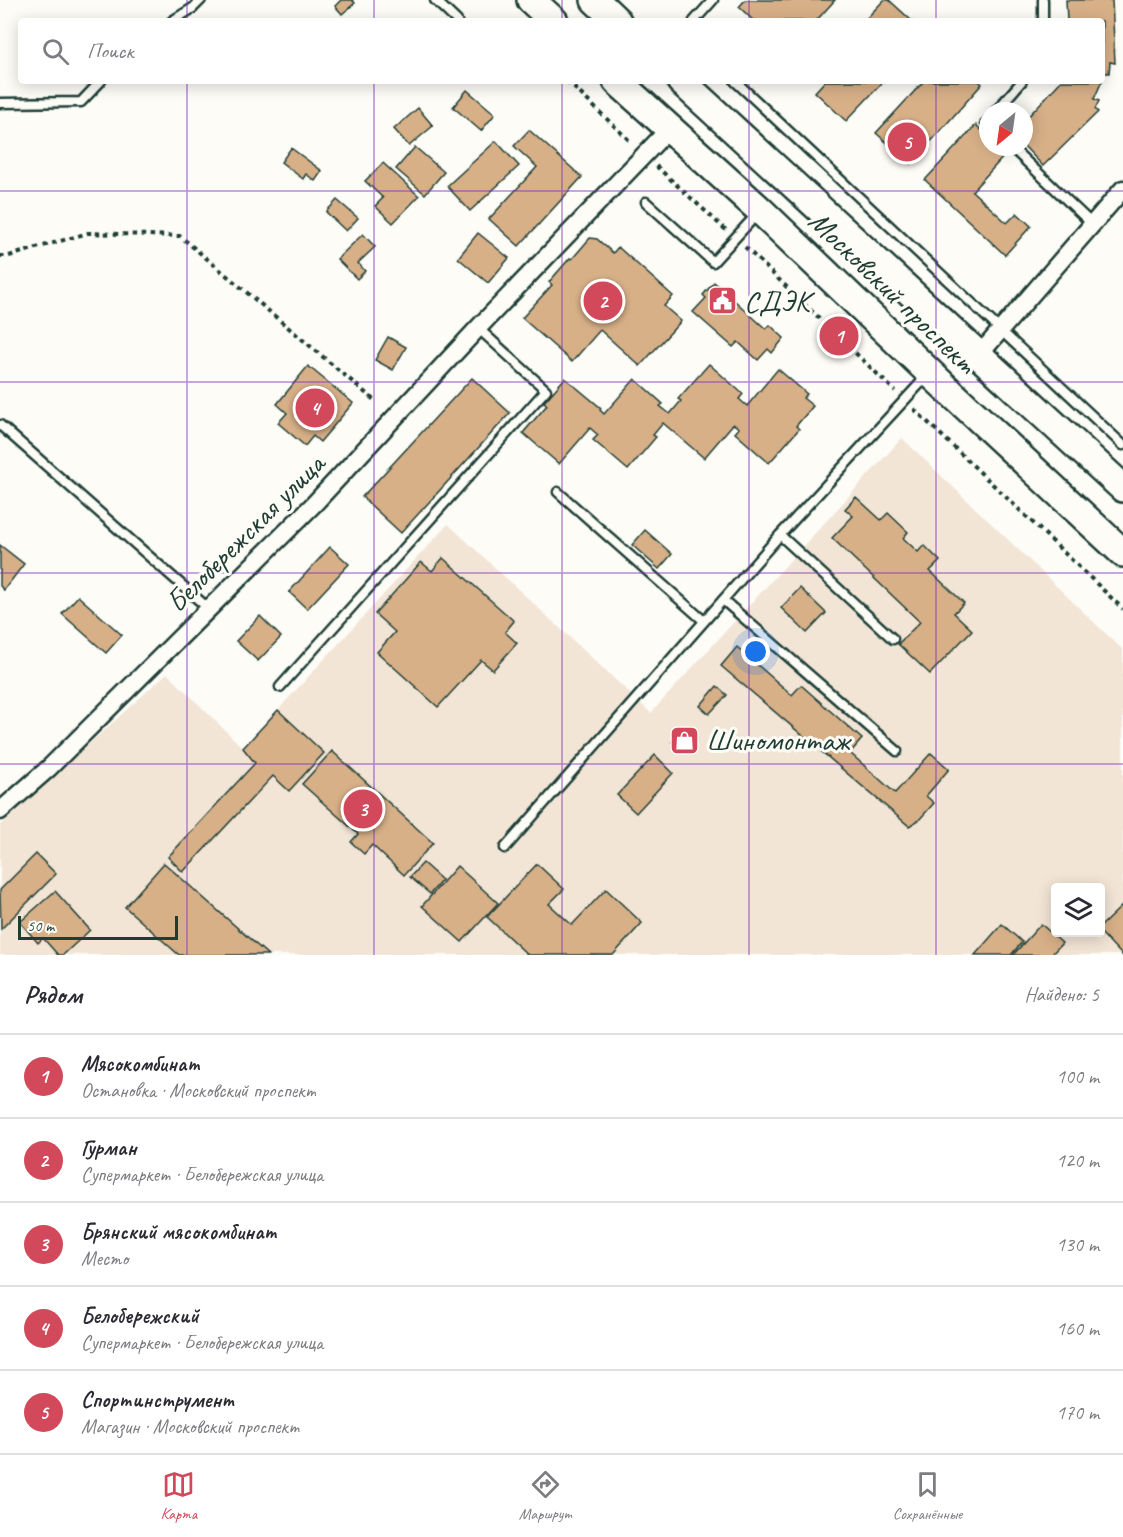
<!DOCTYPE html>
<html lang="ru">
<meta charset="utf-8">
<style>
:root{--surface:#fff;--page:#f7f7f7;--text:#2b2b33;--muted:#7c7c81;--line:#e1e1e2;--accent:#d1495b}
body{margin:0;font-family:Caveat,sans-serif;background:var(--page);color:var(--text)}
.controls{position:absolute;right:18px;bottom:18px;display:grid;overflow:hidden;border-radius:6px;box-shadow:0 3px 15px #0003}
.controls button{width:54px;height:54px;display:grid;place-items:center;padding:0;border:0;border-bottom:2px solid var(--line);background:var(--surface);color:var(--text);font:30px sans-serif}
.compass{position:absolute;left:979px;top:102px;width:54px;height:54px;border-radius:50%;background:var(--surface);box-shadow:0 3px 15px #0003;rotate:209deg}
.scale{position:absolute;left:18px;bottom:15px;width:160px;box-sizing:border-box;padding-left:6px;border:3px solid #1f3d34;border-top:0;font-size:16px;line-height:21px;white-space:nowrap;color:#1f3d34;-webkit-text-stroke:4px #fdfcf7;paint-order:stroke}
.you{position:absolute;left:756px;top:652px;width:21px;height:21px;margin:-15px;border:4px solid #fff;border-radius:50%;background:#1a73e8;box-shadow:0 0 0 9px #1a73e833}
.badge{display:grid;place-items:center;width:39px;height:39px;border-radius:50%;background:var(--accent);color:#fff;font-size:20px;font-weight:700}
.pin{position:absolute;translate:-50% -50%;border:3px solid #fff;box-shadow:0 2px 6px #0006}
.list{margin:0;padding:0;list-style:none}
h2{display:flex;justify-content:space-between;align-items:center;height:78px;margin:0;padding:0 24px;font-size:26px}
h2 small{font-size:20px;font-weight:400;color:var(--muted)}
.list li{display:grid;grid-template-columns:39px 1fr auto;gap:18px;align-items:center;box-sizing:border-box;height:84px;padding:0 24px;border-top:2px solid var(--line)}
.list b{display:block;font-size:22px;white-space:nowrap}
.list p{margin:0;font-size:20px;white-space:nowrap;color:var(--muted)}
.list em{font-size:20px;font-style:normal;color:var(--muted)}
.icon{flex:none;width:33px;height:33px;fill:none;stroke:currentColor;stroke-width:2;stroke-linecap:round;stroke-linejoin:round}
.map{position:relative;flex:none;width:1123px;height:955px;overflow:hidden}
.search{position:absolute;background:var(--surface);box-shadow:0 3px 15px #0003;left:18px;right:18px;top:18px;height:66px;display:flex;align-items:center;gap:15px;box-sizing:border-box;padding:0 21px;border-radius:6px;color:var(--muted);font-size:22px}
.sheet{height:498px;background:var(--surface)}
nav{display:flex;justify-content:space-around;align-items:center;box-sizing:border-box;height:84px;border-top:2px solid var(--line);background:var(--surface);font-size:16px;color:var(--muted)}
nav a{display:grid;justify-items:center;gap:3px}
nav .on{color:var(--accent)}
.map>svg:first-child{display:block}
.built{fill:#f2e5d6;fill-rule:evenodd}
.building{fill:#d7b088;stroke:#1f3d34;stroke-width:1.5}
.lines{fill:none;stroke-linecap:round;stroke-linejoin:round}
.lane-casing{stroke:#1f3d34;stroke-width:13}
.street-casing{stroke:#1f3d34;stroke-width:21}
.primary-casing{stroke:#1f3d34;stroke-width:32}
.path{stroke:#1f3d34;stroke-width:4;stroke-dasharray:4.5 4.5;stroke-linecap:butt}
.lane{stroke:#fdfcf7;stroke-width:8}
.street{stroke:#fdfcf7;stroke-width:16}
.primary{stroke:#fdfcf7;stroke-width:27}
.grid{fill:none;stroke:#7b2cbf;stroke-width:1.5;stroke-opacity:0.55}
.labels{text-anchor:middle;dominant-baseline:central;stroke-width:6;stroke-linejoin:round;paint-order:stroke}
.street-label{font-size:30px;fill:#1f3d34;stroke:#fdfcf7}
.poi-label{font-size:30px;fill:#1f3d34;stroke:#fdfcf7;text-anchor:start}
</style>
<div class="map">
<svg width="1123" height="955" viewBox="0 0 1123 955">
<rect width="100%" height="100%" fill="#fdfcf7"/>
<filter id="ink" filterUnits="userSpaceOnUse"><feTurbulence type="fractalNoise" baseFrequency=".0167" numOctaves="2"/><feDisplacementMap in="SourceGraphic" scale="12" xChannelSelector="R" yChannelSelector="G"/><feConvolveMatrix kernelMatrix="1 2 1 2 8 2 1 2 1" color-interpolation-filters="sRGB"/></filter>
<g filter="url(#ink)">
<path class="built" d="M902 438 1123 650V955H0V825L167 673 243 748 448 524 651 713ZM1056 888H1100V933H1056Z"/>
<g class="building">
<path d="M341 0H352L355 3 342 14 335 6Z"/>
<path d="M745 0H835L816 21H754L739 7Z"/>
<path d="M884 0H889L912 21H864Z"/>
<path d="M1066 0H1112L1115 63 1110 62 1109 73H1103L1102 81V21H1067Z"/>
<path d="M825 81H884L846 121 815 92Z"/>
<path d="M924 81H979L982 84 911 164 876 133Z"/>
<path d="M1061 81H1102L1094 99 1099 101 1095 109 1098 112 1043 166 1024 146V121Z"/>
<path d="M467 90 495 114 481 131 453 107Z"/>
<path d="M418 108 433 126 409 146 394 129Z"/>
<path d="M976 125 988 136V147H1000L1007 153 972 191 1007 223 1017 213 1031 226 1005 255 925 180Z"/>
<path d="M529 130 582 177 519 246 489 219 537 167 514 146Z"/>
<path d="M496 141 519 166 470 211 447 186Z"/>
<path d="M415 147 444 172 425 194 396 169Z"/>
<path d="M291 148 322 171 315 181 306 174 303 179 281 162Z"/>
<path d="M383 163 419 196 393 223 375 206 383 198 365 181Z"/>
<path d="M337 200 358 218 346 231 326 212Z"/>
<path d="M478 233 509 258 488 283 458 258Z"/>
<path d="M363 234 375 247 358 263 365 271 357 279 337 259Z"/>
<path d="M590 238 597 239 613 253 618 247 673 296 664 306 681 321 640 366 600 330 572 362 522 318 552 285 549 282 570 258 572 259Z"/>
<path d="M714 282 766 329 770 325 784 338 772 353 768 349 758 360 738 342 733 347 693 312 706 298 703 295Z"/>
<path d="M388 337 406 347 393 370 375 360Z"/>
<path d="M709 364 743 394 739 399 747 406 778 369 807 394 803 398 813 406 796 426 799 429 769 463 735 433 739 428 733 424 704 458 663 423 653 435 656 437 628 470 593 440 598 435 590 428 559 464 523 433 547 405 544 402 565 378 601 408 600 410 604 414 635 379 663 404 660 406 670 414 681 401 678 399Z"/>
<path d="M308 366 353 403 320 442 313 436 305 446 278 423 287 413 277 404Z"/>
<path d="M472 378 510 413 401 533 362 497Z"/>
<path d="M856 497 881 520 888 513 908 532 903 538 918 552 924 545 940 561 930 571 964 603 954 613 972 630 930 674 898 644 920 622 832 538 853 516 845 509Z"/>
<path d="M645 530 672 554 659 569 632 545Z"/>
<path d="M0 545 24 564 4 590 0 586Z"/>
<path d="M330 547 349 564 307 609 289 592Z"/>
<path d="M443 558 514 621 505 632 517 643 493 670 481 660 438 707 377 652 395 632 375 614 421 562 432 571Z"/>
<path d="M800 588 826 613 807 633 781 608Z"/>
<path d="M78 596 122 635 106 653 62 614Z"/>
<path d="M260 616 281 637 258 661 236 641Z"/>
<path d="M737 647 792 695 801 685 862 739 850 753 895 793 931 753 949 769 926 796 934 803 919 820 909 826 721 666Z"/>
<path d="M717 686 727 695 709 714 700 706Z"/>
<path d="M278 710 324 753 289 791 273 776 183 872 168 857 255 763 243 748Z"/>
<path d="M688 727 697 738 682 752 672 742Z"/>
<path d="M332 751 433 843 404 875 372 845 364 854 351 842 358 834 302 784Z"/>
<path d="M655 755 673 773 636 813 617 795Z"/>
<path d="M36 854 56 874 1 929 0 890Z"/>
<path d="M164 863 268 955H179L125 907Z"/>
<path d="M423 863 442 880 430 894 410 877Z"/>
<path d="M537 864 564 889 549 904 572 925 606 889 642 923 613 955H528L487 917Z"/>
<path d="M457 866 498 903 462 942 422 906Z"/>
<path d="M55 891 90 930 63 955H58L43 938 38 943 20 922Z"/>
<path d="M1123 905V955H1122L1100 932V927Z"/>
<path d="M1002 924 1022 942 1011 955H975Z"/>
<path d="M1041 924 1062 943 1051 955H1013Z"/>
</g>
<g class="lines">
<defs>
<g id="lane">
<path d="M435 0 457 21"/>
<path d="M1043 0V21"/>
<path d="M172 21 193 8 201 0"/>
<path d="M694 21 713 0"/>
<path d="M735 81 1123 445"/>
<path d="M0 103 81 102 101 81"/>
<path d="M996 111 1022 81"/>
<path d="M988 121 986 123 988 125"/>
<path d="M1011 147 1092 224"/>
<path d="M646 202 713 262 758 213"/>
<path d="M0 425 209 609"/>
<path d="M558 492 704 621"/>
<path d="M780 535 893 639"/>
<path d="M723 600 897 751"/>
<path d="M280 687 546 390 478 328"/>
<path d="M505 848 780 535 927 376"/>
</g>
<g id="street">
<path d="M979 355 1123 189"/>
<path d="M0 811 49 768 314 504 478 328 669 129"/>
</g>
<g id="primary">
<path d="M531 0 554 21"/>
<path d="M595 0 617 21"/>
<path d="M617 81 760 210 930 373 1123 553"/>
<path d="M681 81 1123 488"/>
</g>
</defs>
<use href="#lane" class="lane-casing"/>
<use href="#street" class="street-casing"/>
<use href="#primary" class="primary-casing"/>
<g class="path">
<path d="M567 81 631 142"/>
<path d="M656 166 726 230"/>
<path d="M745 247 895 391"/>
<path d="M0 256H9L88 233 180 236 374 400"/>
<path d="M914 409 1123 609"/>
</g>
<use href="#lane" class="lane"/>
<use href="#street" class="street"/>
<use href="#primary" class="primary"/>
</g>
</g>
<path class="grid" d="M187 0V21M374 0V21M562 0V21M749 0V21M936 0V21M187 81V955M374 81V955M562 81V955M749 81V955M936 81V955M0 191H1123M0 382H1123M0 573H1123M0 764H1123"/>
<defs>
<symbol id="civic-square" viewBox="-11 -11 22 22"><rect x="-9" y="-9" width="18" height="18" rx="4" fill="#d1495b" stroke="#fdfcf7"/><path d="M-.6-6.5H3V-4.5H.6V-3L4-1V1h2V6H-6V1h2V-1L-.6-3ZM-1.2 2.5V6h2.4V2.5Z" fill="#fff"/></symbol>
<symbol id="shop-square" viewBox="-11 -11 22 22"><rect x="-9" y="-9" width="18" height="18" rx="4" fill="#d1495b" stroke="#fdfcf7"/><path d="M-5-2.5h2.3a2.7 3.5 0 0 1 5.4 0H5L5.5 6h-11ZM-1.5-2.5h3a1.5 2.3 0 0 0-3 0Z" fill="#fff"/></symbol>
</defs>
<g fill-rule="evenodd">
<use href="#civic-square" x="706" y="284" width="33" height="33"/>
<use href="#shop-square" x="668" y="724" width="33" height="33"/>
</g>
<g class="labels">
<g class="street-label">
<text transform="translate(893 292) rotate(44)">Московский проспект</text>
<text transform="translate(245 533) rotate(-45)">Белобережская улица</text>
</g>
<g class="poi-label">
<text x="744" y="301">СДЭК</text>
<text x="706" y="740">Шиномонтаж</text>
</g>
</g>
</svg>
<div class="controls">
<button><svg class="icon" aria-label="layers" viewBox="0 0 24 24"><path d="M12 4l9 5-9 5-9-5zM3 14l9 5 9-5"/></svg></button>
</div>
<svg class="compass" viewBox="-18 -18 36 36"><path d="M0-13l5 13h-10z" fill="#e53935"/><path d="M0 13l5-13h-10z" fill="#7c7c81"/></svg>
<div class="scale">50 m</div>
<div class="you"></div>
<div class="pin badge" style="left:839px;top:336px">1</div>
<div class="pin badge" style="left:603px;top:301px">2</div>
<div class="pin badge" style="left:363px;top:809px">3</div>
<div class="pin badge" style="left:315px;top:408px">4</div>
<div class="pin badge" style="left:907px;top:142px">5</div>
<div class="search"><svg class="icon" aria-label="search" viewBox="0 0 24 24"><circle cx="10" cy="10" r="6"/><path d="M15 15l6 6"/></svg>Поиск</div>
</div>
<section class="sheet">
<h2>Рядом<small>Найдено: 5</small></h2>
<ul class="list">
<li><span class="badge">1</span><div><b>Мясокомбинат</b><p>Остановка · Московский проспект</p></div><em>100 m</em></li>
<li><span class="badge">2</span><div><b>Гурман</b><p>Супермаркет · Белобережская улица</p></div><em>120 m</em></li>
<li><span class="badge">3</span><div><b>Брянский мясокомбинат</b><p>Место</p></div><em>130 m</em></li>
<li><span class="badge">4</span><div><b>Белобережский</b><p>Супермаркет · Белобережская улица</p></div><em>160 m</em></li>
<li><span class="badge">5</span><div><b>Спортинструмент</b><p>Магазин · Московский проспект</p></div><em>170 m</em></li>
</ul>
</section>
<nav>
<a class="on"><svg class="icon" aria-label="map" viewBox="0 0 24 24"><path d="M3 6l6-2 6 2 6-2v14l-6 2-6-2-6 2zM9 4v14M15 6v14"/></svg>Карта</a>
<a><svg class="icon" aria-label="directions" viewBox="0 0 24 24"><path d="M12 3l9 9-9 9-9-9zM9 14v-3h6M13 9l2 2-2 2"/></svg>Маршрут</a>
<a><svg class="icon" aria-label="saved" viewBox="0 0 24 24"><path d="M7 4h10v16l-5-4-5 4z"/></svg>Сохранённые</a>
</nav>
